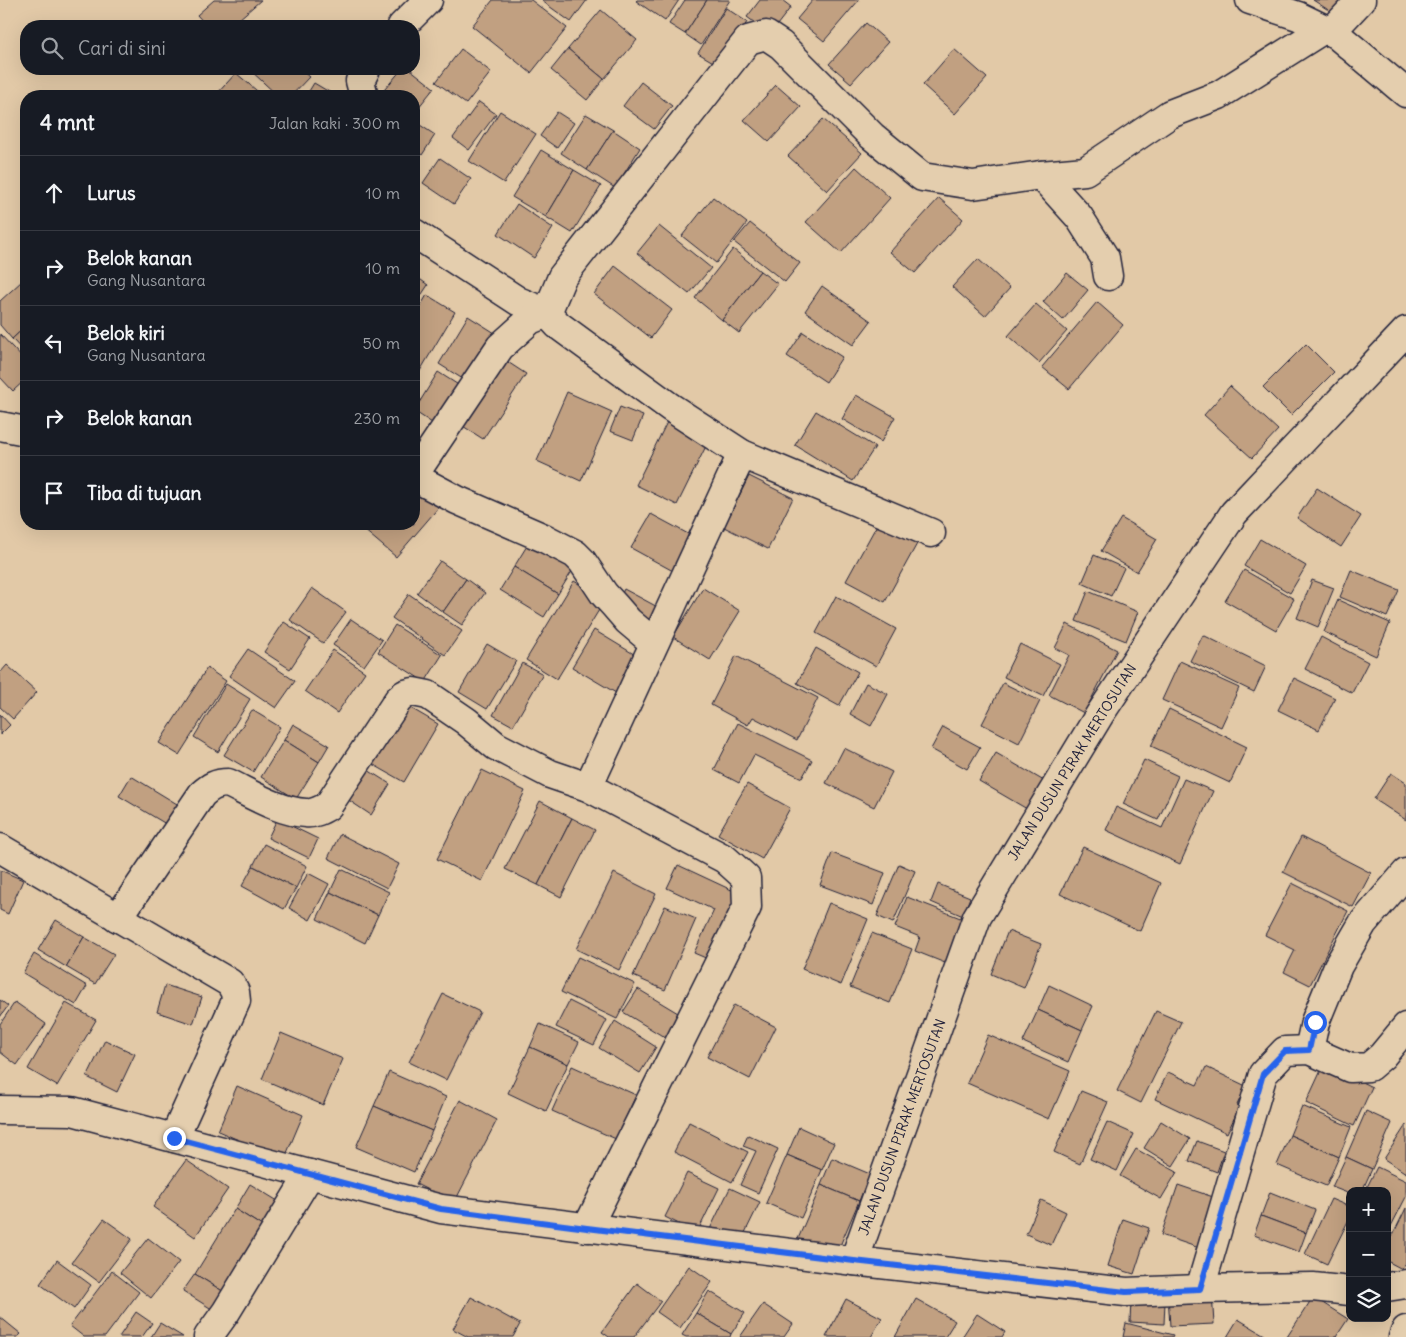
<!DOCTYPE html>
<html lang="id">
<meta charset="utf-8">
<style>
:root{--surface:#171b24;--page:#20242c;--text:#f1f3f6;--muted:#9ea1a6;--line:#363941}
body{margin:0;font-family:Delius,sans-serif;background:var(--page);color:var(--text)}
.controls{position:absolute;right:15px;bottom:15px;display:grid;overflow:hidden;border-radius:10px;box-shadow:0 5px 20px #0002}
.controls button{width:45px;height:45px;display:grid;place-items:center;padding:0;border:0;border-bottom:1px solid var(--line);background:var(--surface);color:var(--text);font:25px sans-serif}
.stop{position:absolute;width:15px;height:15px;margin:-11px;border:4px solid #2563eb;border-radius:50%;background:#fff}
.stop.end{background:#2563eb;border-color:#fff;box-shadow:0 1px 5px #0008}
.list{margin:0;padding:0;list-style:none}
h2{display:flex;justify-content:space-between;align-items:center;height:65px;margin:0;padding:0 20px;font-size:21px}
h2 small{font-size:16px;font-weight:400;color:var(--muted)}
.list li{display:grid;grid-template-columns:32px 1fr auto;gap:15px;align-items:center;box-sizing:border-box;height:75px;padding:0 20px;border-top:1px solid var(--line)}
.list b{display:block;font-size:19px;white-space:nowrap}
.list p{margin:0;font-size:16px;white-space:nowrap;color:var(--muted)}
.list em{font-size:16px;font-style:normal;color:var(--muted)}
.icon{flex:none;width:28px;height:28px;fill:none;stroke:currentColor;stroke-width:2;stroke-linecap:round;stroke-linejoin:round}
.map{position:relative;flex:none;width:1406px;height:1337px;overflow:hidden}
.search{position:absolute;background:var(--surface);box-shadow:0 5px 20px #0002;left:20px;top:20px;width:400px;height:55px;display:flex;align-items:center;gap:12px;box-sizing:border-box;padding:0 18px;border-radius:20px;color:var(--muted);font-size:19px}
.panel{position:absolute;background:var(--surface);box-shadow:0 5px 20px #0002;left:20px;top:90px;width:400px;height:440px;border-radius:20px}
.map>svg:first-child{display:block}
.building{fill:#c1a081;stroke:#22223b}
.lines{fill:none;stroke-linecap:round;stroke-linejoin:round}
.minor-casing{stroke:#22223b;stroke-width:31}
.major-casing{stroke:#22223b;stroke-width:31}
.minor{stroke:#e4ceae;stroke-width:28}
.major{stroke:#e4ceae;stroke-width:28}
.route{stroke:#2563eb;stroke-width:6}
.labels{text-anchor:middle;dominant-baseline:central;stroke-width:4.5;stroke-linejoin:round;paint-order:stroke}
.street-label{font-size:14px;fill:#22223b;stroke:#e4ceae}
</style>
<div class="map">
<svg width="1406" height="1337" viewBox="0 0 1406 1337">
<rect width="100%" height="100%" fill="#e2c9a7"/>
<filter id="ink" filterUnits="userSpaceOnUse"><feTurbulence type="fractalNoise" baseFrequency=".02" numOctaves="2"/><feDisplacementMap in="SourceGraphic" scale="10" xChannelSelector="R" yChannelSelector="G"/><feConvolveMatrix kernelMatrix="1 2 1 2 8 2 1 2 1" color-interpolation-filters="sRGB"/></filter>
<g filter="url(#ink)">
<g class="building">
<path d="M214 0H261L231 26H207L197 15Z"/>
<path d="M493 0H531L567 28 531 73 472 26Z"/>
<path d="M543 0H587L571 22 542 1Z"/>
<path d="M637 0H679L665 21 636 1Z"/>
<path d="M685 0H707L685 34 669 24Z"/>
<path d="M707 0H730L701 45 685 34Z"/>
<path d="M760 0H782L791 7 770 34 747 17Z"/>
<path d="M813 0H859L824 41 797 19Z"/>
<path d="M1313 0H1341L1333 13Z"/>
<path d="M726 8 747 22 720 66 698 53Z"/>
<path d="M601 10 637 40 604 79 568 49Z"/>
<path d="M866 23 888 42 851 83 829 64Z"/>
<path d="M461 49 491 72 466 104 436 82Z"/>
<path d="M568 49 604 79 587 100 551 70Z"/>
<path d="M954 49 987 78 955 114 923 85Z"/>
<path d="M249 69H300L309 77 291 96H278Z"/>
<path d="M402 69H410L434 88 414 113V96H379Z"/>
<path d="M236 73 263 96H215Z"/>
<path d="M641 82 672 106 654 129 623 106Z"/>
<path d="M314 83 336 96H306Z"/>
<path d="M776 85 801 107 769 142 744 120Z"/>
<path d="M479 102 496 114 469 150 453 138Z"/>
<path d="M500 111 536 134 504 183 469 161Z"/>
<path d="M557 112 574 123 557 148 540 136Z"/>
<path d="M586 114 613 130 587 170 561 153Z"/>
<path d="M823 119 862 153 827 191 788 156Z"/>
<path d="M414 121 435 135 422 155 414 149Z"/>
<path d="M613 130 640 148 615 188 587 170Z"/>
<path d="M541 150 574 170 546 217 512 197Z"/>
<path d="M440 158 471 179 454 204 423 183Z"/>
<path d="M856 167 890 198 841 253 806 222Z"/>
<path d="M574 170 601 186 572 233 546 217Z"/>
<path d="M713 197 747 223 716 263 682 236Z"/>
<path d="M939 198 963 219 915 273 890 252Z"/>
<path d="M517 204 553 228 534 258 498 234Z"/>
<path d="M750 223 800 263 785 282 734 242Z"/>
<path d="M659 226 711 268 689 294 637 253Z"/>
<path d="M733 249 760 271 722 320 695 298Z"/>
<path d="M978 259 1010 288 985 316 952 287Z"/>
<path d="M615 266 672 310 651 338 594 294Z"/>
<path d="M760 271 778 284 739 333 722 320Z"/>
<path d="M1067 273 1088 290 1063 320 1043 302Z"/>
<path d="M414 275 428 285 414 306Z"/>
<path d="M22 281 26 285V326L12 339 0 325V301Z"/>
<path d="M822 286 871 321 853 345 805 311Z"/>
<path d="M427 295 455 312 414 381V317Z"/>
<path d="M1097 302 1123 325 1069 389 1042 367Z"/>
<path d="M1036 304 1067 331 1039 363 1008 336Z"/>
<path d="M468 316 495 333 466 381 439 364Z"/>
<path d="M26 326V354L12 339Z"/>
<path d="M803 332 842 357 826 382 787 356Z"/>
<path d="M0 334 26 362V379L13 391 0 377Z"/>
<path d="M1306 344 1334 372 1291 415 1263 387Z"/>
<path d="M497 355 526 374 483 439 455 421Z"/>
<path d="M438 372 460 386 435 425 414 411Z"/>
<path d="M1230 386 1278 430 1252 458 1204 415Z"/>
<path d="M567 392 612 412 581 481 537 461Z"/>
<path d="M856 395 895 417 881 442 842 419Z"/>
<path d="M620 407 643 416 633 440 610 431Z"/>
<path d="M816 411 875 447 853 481 795 445Z"/>
<path d="M669 418 710 438 677 505 636 485Z"/>
<path d="M749 476 793 498 768 549 724 527Z"/>
<path d="M414 486 439 507 396 557 363 529 367 524H414Z"/>
<path d="M1317 488 1361 516 1341 547 1297 518Z"/>
<path d="M651 514 692 536 673 571 631 548Z"/>
<path d="M1121 518 1157 539 1137 572 1101 551Z"/>
<path d="M879 521 918 542 885 602 846 581Z"/>
<path d="M533 536 577 563 558 594 514 567Z"/>
<path d="M1260 539 1306 566 1290 593 1244 566Z"/>
<path d="M1094 555 1124 568 1111 596 1082 583Z"/>
<path d="M440 561 466 579 443 612 417 593Z"/>
<path d="M514 567 558 594 544 617 500 590Z"/>
<path d="M1244 570 1294 599 1276 630 1225 601Z"/>
<path d="M1351 570 1399 590 1387 617 1340 597Z"/>
<path d="M466 579 485 593 462 625 443 612Z"/>
<path d="M1312 580 1334 588 1318 627 1297 618Z"/>
<path d="M574 581 605 600 557 679 526 660Z"/>
<path d="M312 588 346 612 323 643 290 620Z"/>
<path d="M703 588 740 611 710 660 673 637Z"/>
<path d="M624 589 665 611 657 627 616 606Z"/>
<path d="M1088 591 1138 612 1126 641 1076 621Z"/>
<path d="M409 594 462 631 445 655 392 618Z"/>
<path d="M836 596 896 629 876 666 816 633Z"/>
<path d="M1338 600 1390 623 1376 656 1324 632Z"/>
<path d="M351 619 382 640 364 666 333 645Z"/>
<path d="M284 622 310 639 290 669 264 652Z"/>
<path d="M1067 624 1117 650 1084 713 1049 695 1069 655 1055 648Z"/>
<path d="M395 625 442 655 425 682 378 652Z"/>
<path d="M594 630 637 656 616 693 572 667Z"/>
<path d="M1203 635 1266 666 1254 692 1190 661Z"/>
<path d="M1321 637 1368 662 1352 693 1305 669Z"/>
<path d="M487 644 516 661 487 709 459 692Z"/>
<path d="M1020 644 1060 664 1043 696 1004 677Z"/>
<path d="M816 648 858 672 839 706 797 683Z"/>
<path d="M248 649 295 681 276 708 229 676Z"/>
<path d="M333 650 365 672 337 713 305 691Z"/>
<path d="M736 656 818 698 797 740 753 717 748 725 711 705Z"/>
<path d="M1180 661 1239 688 1221 727 1162 700Z"/>
<path d="M522 663 543 674 513 726 493 715Z"/>
<path d="M7 665 37 692 13 719 0 707V673Z"/>
<path d="M207 668 226 681 179 755 159 743Z"/>
<path d="M1294 678 1335 698 1319 730 1278 710Z"/>
<path d="M866 683 888 694 871 726 850 714Z"/>
<path d="M1003 683 1040 701 1019 743 982 724Z"/>
<path d="M226 684 250 699 218 752 194 737Z"/>
<path d="M402 703 438 724 404 782 367 761Z"/>
<path d="M1169 709 1247 747 1230 783 1151 746Z"/>
<path d="M252 710 280 727 253 772 224 755Z"/>
<path d="M0 714 10 725 0 735Z"/>
<path d="M738 723 812 760 802 778 754 755 739 783 714 770Z"/>
<path d="M293 724 329 745 319 762 284 740Z"/>
<path d="M943 727 980 747 967 769 931 749Z"/>
<path d="M284 740 319 762 296 799 261 777Z"/>
<path d="M844 748 892 772 874 807 826 783Z"/>
<path d="M996 753 1044 781 1027 809 979 781Z"/>
<path d="M1144 760 1178 776 1158 820 1123 804Z"/>
<path d="M363 767 390 784 371 815 344 797Z"/>
<path d="M482 770 525 791 482 881 437 859Z"/>
<path d="M1391 773 1406 783V820L1374 799Z"/>
<path d="M131 776 182 807 171 827 119 796Z"/>
<path d="M1184 779 1213 791 1180 864 1106 830 1116 807 1162 828Z"/>
<path d="M747 784 790 808 762 859 718 834Z"/>
<path d="M540 801 572 818 538 885 505 869Z"/>
<path d="M572 818 595 830 561 897 538 885Z"/>
<path d="M277 819 318 839 309 858 268 838Z"/>
<path d="M340 834 399 864 387 888 328 858Z"/>
<path d="M1301 837 1371 873 1353 907 1283 872Z"/>
<path d="M264 844 307 866 296 888 253 866Z"/>
<path d="M1083 847 1161 883 1140 931 1060 894Z"/>
<path d="M832 853 885 873 873 905 820 885Z"/>
<path d="M899 864 915 871 893 923 877 916Z"/>
<path d="M678 865 738 893 708 959 694 953 714 910 667 888Z"/>
<path d="M253 866 296 888 284 909 242 886Z"/>
<path d="M341 869 389 892 378 915 330 892Z"/>
<path d="M0 870 23 880 8 914 0 910Z"/>
<path d="M308 873 329 884 310 920 289 908Z"/>
<path d="M614 873 656 894 619 970 576 949Z"/>
<path d="M1292 883 1348 911 1310 985 1284 972 1295 950 1265 935Z"/>
<path d="M938 884 970 897 963 916 931 902Z"/>
<path d="M330 892 378 915 365 943 317 919Z"/>
<path d="M907 897 968 921 950 965 915 951 920 937 895 927Z"/>
<path d="M829 903 868 919 841 985 802 969Z"/>
<path d="M665 906 696 919 665 990 633 976Z"/>
<path d="M56 920 84 937 66 967 38 950Z"/>
<path d="M1008 931 1041 944 1024 988 991 974Z"/>
<path d="M872 933 912 949 890 1003 850 987Z"/>
<path d="M84 937 114 954 95 984 66 967Z"/>
<path d="M34 954 87 986 76 1005 23 973Z"/>
<path d="M578 957 635 984 617 1019 561 992Z"/>
<path d="M165 985 202 997 193 1024 157 1012Z"/>
<path d="M1049 985 1093 1006 1082 1030 1038 1010Z"/>
<path d="M638 989 688 1019 674 1043 623 1012Z"/>
<path d="M443 994 480 1012 446 1080 409 1062Z"/>
<path d="M0 1000 8 1006 0 1017Z"/>
<path d="M569 1001 607 1020 594 1045 556 1027Z"/>
<path d="M15 1002 46 1024 17 1065 0 1052V1024Z"/>
<path d="M66 1003 96 1020 57 1086 28 1069Z"/>
<path d="M734 1005 776 1027 750 1079 707 1057Z"/>
<path d="M1038 1010 1082 1030 1068 1062 1023 1042Z"/>
<path d="M1156 1011 1181 1022 1141 1103 1117 1091Z"/>
<path d="M615 1021 656 1047 640 1073 599 1048Z"/>
<path d="M540 1024 579 1042 568 1064 530 1047Z"/>
<path d="M281 1033 343 1059 323 1105 262 1079Z"/>
<path d="M988 1035 1070 1071 1049 1119 967 1083Z"/>
<path d="M105 1040 135 1054 117 1092 87 1077Z"/>
<path d="M530 1047 568 1064 546 1111 508 1093Z"/>
<path d="M1324 1064 1372 1087 1354 1126 1306 1103Z"/>
<path d="M572 1066 636 1095 616 1139 552 1111Z"/>
<path d="M1206 1067 1246 1086 1237 1105 1240 1106 1227 1133 1155 1099 1168 1072 1197 1085Z"/>
<path d="M389 1072 446 1097 432 1131 374 1106Z"/>
<path d="M237 1086 303 1115 284 1160 218 1131Z"/>
<path d="M1081 1091 1108 1102 1080 1164 1054 1152Z"/>
<path d="M460 1100 497 1120 454 1203 416 1184Z"/>
<path d="M374 1106 432 1131 414 1172 356 1147Z"/>
<path d="M1302 1106 1351 1127 1339 1157 1290 1135Z"/>
<path d="M1366 1111 1392 1123 1372 1169 1346 1157Z"/>
<path d="M1161 1121 1190 1139 1173 1166 1144 1148Z"/>
<path d="M689 1122 748 1152 732 1182 674 1152Z"/>
<path d="M1107 1122 1134 1134 1117 1171 1090 1159Z"/>
<path d="M1406 1125V1173L1384 1159Z"/>
<path d="M799 1127 834 1143 822 1170 787 1155Z"/>
<path d="M748 1135 778 1149 758 1193 740 1185 756 1151 743 1146Z"/>
<path d="M1290 1135 1339 1157 1326 1186 1277 1165Z"/>
<path d="M1197 1141 1224 1151 1217 1172 1189 1161Z"/>
<path d="M1136 1149 1177 1172 1161 1199 1120 1176Z"/>
<path d="M787 1155 822 1170 801 1218 766 1203Z"/>
<path d="M1346 1157 1372 1169 1362 1191H1350V1194L1332 1187Z"/>
<path d="M832 1158 870 1174 859 1201 821 1185Z"/>
<path d="M186 1160 228 1189 195 1237 153 1207Z"/>
<path d="M1377 1167 1406 1181V1197L1387 1234V1191H1365Z"/>
<path d="M687 1173 719 1188 697 1233 665 1217Z"/>
<path d="M250 1184 286 1206 270 1231 235 1209Z"/>
<path d="M821 1185 859 1201 836 1255 798 1239Z"/>
<path d="M1178 1185 1222 1200 1205 1250 1161 1235Z"/>
<path d="M730 1188 760 1202 740 1243 710 1229Z"/>
<path d="M1270 1192 1315 1210 1306 1233 1261 1216Z"/>
<path d="M1331 1199 1350 1207V1217L1327 1264 1305 1254Z"/>
<path d="M1041 1200 1066 1212 1051 1245 1026 1234Z"/>
<path d="M1406 1208V1262L1402 1269 1387 1261V1247Z"/>
<path d="M235 1209 270 1231 229 1295 195 1274Z"/>
<path d="M1261 1216 1306 1233 1299 1252 1254 1235Z"/>
<path d="M104 1219 132 1239 99 1282 72 1262Z"/>
<path d="M1123 1219 1149 1228 1134 1274 1108 1266Z"/>
<path d="M148 1238 179 1262 151 1298 120 1273Z"/>
<path d="M57 1260 91 1285 74 1309 40 1284Z"/>
<path d="M689 1266 712 1282 680 1328 657 1312Z"/>
<path d="M112 1271 139 1292 105 1337H84L70 1326Z"/>
<path d="M195 1274 229 1295 218 1313 183 1291Z"/>
<path d="M637 1283 661 1301 634 1337H609L602 1332Z"/>
<path d="M709 1291 745 1313 731 1334 696 1313Z"/>
<path d="M1212 1293 1214 1324 1170 1326 1168 1296Z"/>
<path d="M471 1297 520 1324 513 1337H468L453 1329Z"/>
<path d="M1313 1297 1348 1319 1336 1337H1287Z"/>
<path d="M846 1299 882 1318 871 1337H826Z"/>
<path d="M916 1299 955 1321 945 1337H895Z"/>
<path d="M1131 1300 1165 1302 1164 1324 1130 1322Z"/>
<path d="M763 1304 793 1324 784 1337H740Z"/>
<path d="M136 1312 152 1323 142 1337H119Z"/>
<path d="M696 1313 731 1334 730 1337H686L682 1335Z"/>
<path d="M977 1314 1005 1332 1002 1337H962Z"/>
<path d="M0 1317 21 1334 18 1337H0Z"/>
<path d="M1238 1319 1268 1337H1227Z"/>
<path d="M160 1323 183 1337H151Z"/>
<path d="M1126 1323 1173 1335 1172 1337H1123Z"/>
</g>
<g class="lines">
<defs>
<g id="minor">
<path d="M1250 0 1298 16 1331 32 1332 31 1406 93"/>
<path d="M402 26 428 0"/>
<path d="M1332 31 1361 0"/>
<path d="M364 96 360 81 366 69"/>
<path d="M1041 175 1079 217 1105 258 1108 276"/>
<path d="M414 233 518 301 547 313"/>
<path d="M0 426 26 431"/>
<path d="M414 475 500 347 530 320 547 313"/>
<path d="M414 477 457 500 544 538 575 554 582 561 604 594 615 606 628 621 654 643"/>
<path d="M931 533 742 454 670 407 558 325 547 313 562 277 748 40 766 35 781 45 872 136 922 177 973 185 1041 175 1085 171 1170 114 1219 95 1324 29"/>
<path d="M588 787 742 454"/>
<path d="M0 848 230 983 235 992 236 1001 174 1138"/>
<path d="M118 918 202 794C210 787 216 783 228 783 251 794 280 812 306 813 314 814 321 810 328 806L398 700 405 694 413 692 428 695 466 721 496 746 550 774 588 787 725 859 746 878 747 907 587 1228"/>
<path d="M1309 1050 1315 1022 1338 966 1363 923 1406 873"/>
<path d="M0 1110 72 1111 441 1209 854 1261 1126 1292 1200 1289 1313 1287 1350 1291"/>
<path d="M854 1261 977 917 1100 714 1234 513 1406 331"/>
<path d="M1387 1287 1406 1284"/>
<path d="M1200 1289 1263 1074 1285 1051 1309 1050 1350 1068 1369 1067 1382 1056 1406 1027"/>
<path d="M208 1337 226 1312 310 1174"/>
</g>
<path id="major" d="M1403 1337 1406 1330"/>
</defs>
<use href="#minor" class="minor-casing"/>
<use href="#major" class="major-casing"/>
<use href="#minor" class="minor"/>
<use href="#major" class="major"/>
</g>
</g>
<g class="lines" filter="url(#ink)">
<path class="route" d="M174 1138 441 1209 587 1228 854 1261 1126 1292 1200 1289 1263 1074 1285 1051 1309 1050 1315 1022"/>
</g>
<g class="labels">
<g class="street-label">
<text transform="translate(1072 762) rotate(-58)">JALAN DUSUN PIRAK MERTOSUTAN</text>
<text transform="translate(902 1127) rotate(-70)">JALAN DUSUN PIRAK MERTOSUTAN</text>
</g>
</g>
</svg>
<div class="controls">
<button>+</button>
<button>−</button>
<button><svg class="icon" aria-label="layers" viewBox="0 0 24 24"><path d="M12 4l9 5-9 5-9-5zM3 14l9 5 9-5"/></svg></button>
</div>
<div class="stop" style="left:1315px;top:1022px"></div>
<div class="stop end" style="left:174px;top:1138px"></div>
<div class="search"><svg class="icon" aria-label="search" viewBox="0 0 24 24"><circle cx="10" cy="10" r="6"/><path d="M15 15l6 6"/></svg>Cari di sini</div>
<section class="panel">
<h2>4 mnt<small>Jalan kaki · 300 m</small></h2>
<ul class="list">
<li><svg class="icon" aria-label="ahead" viewBox="0 0 24 24"><path d="M12 20V5M6 11l6-6 6 6"/></svg><div><b>Lurus</b></div><em>10 m</em></li>
<li><svg class="icon" aria-label="right" viewBox="0 0 24 24"><path d="M7 20v-9h11M14 6l5 5-5 5"/></svg><div><b>Belok kanan</b><p>Gang Nusantara</p></div><em>10 m</em></li>
<li><svg class="icon" aria-label="left" viewBox="0 0 24 24"><path d="M17 20v-9H6M10 6l-5 5 5 5"/></svg><div><b>Belok kiri</b><p>Gang Nusantara</p></div><em>50 m</em></li>
<li><svg class="icon" aria-label="right" viewBox="0 0 24 24"><path d="M7 20v-9h11M14 6l5 5-5 5"/></svg><div><b>Belok kanan</b></div><em>230 m</em></li>
<li><svg class="icon" aria-label="arrive" viewBox="0 0 24 24"><path d="M6 21V4h12l-3 4 3 4H6"/></svg><div><b>Tiba di tujuan</b></div></li>
</ul>
</section>
</div>
